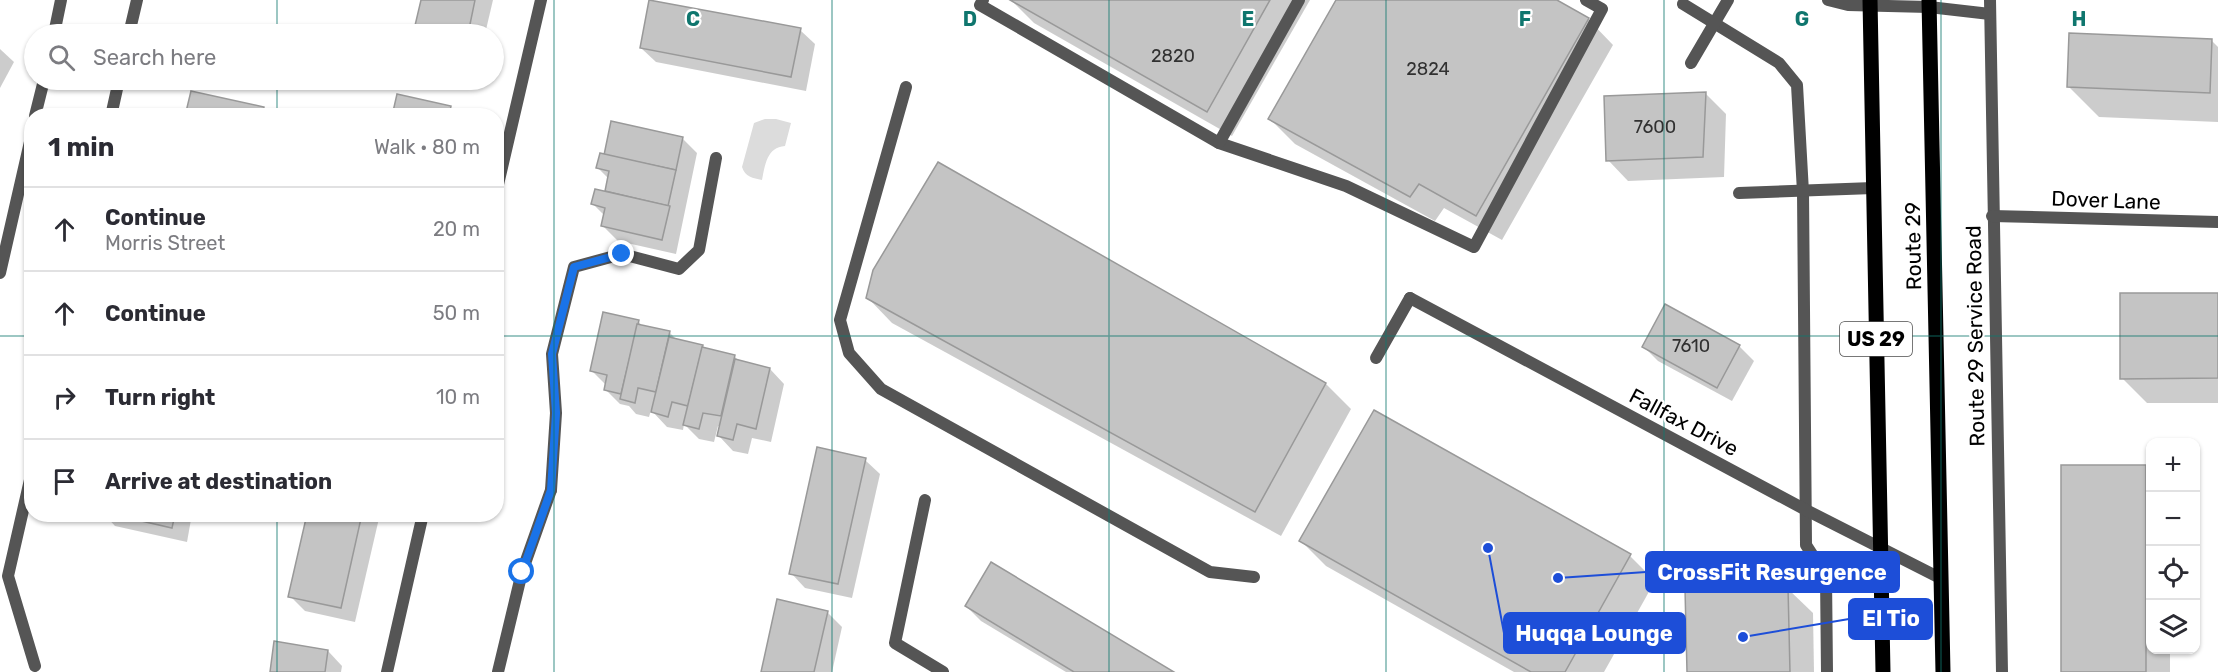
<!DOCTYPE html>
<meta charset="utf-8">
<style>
:root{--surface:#fff;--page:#f2f2f3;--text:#2b2b33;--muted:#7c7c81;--line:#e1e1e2}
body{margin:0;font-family:Rubik,sans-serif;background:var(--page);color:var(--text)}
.controls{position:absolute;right:18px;bottom:18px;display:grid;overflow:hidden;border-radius:12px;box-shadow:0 2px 4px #0004}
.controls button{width:54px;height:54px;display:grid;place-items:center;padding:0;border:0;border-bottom:2px solid var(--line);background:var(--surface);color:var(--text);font:30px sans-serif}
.stop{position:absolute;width:18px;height:18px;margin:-14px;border:4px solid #1a73e8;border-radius:50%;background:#fff}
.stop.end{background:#1a73e8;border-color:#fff;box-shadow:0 2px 6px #0008}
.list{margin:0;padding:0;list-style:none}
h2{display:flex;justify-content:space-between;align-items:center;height:78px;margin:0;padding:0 24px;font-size:26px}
h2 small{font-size:20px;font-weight:400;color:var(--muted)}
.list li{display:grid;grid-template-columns:39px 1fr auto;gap:18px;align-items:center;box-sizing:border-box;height:84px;padding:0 24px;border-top:2px solid var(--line)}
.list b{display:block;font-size:22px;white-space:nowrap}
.list p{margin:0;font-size:20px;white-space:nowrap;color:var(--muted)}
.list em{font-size:20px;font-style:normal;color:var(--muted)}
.icon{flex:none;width:33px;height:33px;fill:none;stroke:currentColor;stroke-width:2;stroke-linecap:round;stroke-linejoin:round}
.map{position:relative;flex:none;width:2218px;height:672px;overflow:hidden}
.search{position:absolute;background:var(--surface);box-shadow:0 2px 4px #0004;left:24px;top:24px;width:480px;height:66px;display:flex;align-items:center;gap:15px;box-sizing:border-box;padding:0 21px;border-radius:33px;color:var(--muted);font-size:22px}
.panel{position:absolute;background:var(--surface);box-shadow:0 2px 4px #0004;left:24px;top:108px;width:480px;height:414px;border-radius:24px}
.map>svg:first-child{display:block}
.green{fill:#dcdcdc}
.shadow{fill:#0003}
.building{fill:#c4c4c4;stroke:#999;stroke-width:1.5}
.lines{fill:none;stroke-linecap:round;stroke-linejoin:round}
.service{stroke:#555;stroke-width:12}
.minor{stroke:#555;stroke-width:12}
.tertiary{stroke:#555;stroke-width:12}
.primary{stroke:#000;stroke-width:15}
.route{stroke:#1a73e8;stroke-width:8}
.grid{fill:none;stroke:#0f766e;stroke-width:1.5;stroke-opacity:0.55}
.labels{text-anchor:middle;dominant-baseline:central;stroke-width:4.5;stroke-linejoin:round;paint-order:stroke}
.number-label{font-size:18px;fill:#313131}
.shield{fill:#fff;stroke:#4c4c4c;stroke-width:1.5}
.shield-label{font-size:20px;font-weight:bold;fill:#000}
.street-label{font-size:21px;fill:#000;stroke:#fff}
.grid-label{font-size:20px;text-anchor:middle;font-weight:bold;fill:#0f766e;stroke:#fff;stroke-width:4.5;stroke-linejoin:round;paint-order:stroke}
.leader{fill:none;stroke:#1d4ed8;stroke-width:2}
.callout-dot{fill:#1d4ed8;stroke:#fff;stroke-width:2}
.callout{fill:#1d4ed8;stroke:#1d4ed8;stroke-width:2}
.callout-label{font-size:22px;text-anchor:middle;font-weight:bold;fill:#fff}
</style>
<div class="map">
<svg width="2218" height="672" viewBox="0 0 2218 672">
<rect width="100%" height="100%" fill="#fff"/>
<path class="green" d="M765 119H776L791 123 785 146C767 147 765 165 762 180 753 178 745 177 742 167L754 123Z"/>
<g class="shadow">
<path d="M422 0H493L485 34H415Z"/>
<path d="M1011 0H1310L1232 136 1034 23Z"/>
<path d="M1337 0H1554L1588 19 1613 45 1502 240 1444 208 1435 221 1295 144 1270 119Z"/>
<path d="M800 30 815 44 806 91 656 62 641 48Z"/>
<path d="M2212 41 2218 47V122L2099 117 2068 86Z"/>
<path d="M0 49 14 62 0 88Z"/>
<path d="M1706 94 1726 114 1724 177 1628 181 1608 160Z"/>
<path d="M450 107 458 116H394Z"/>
<path d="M263 109 270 116H187Z"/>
<path d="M682 138 697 153 676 254 618 241 603 226 605 216 593 204 606 193 609 179 598 168Z"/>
<path d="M939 164 1326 384 1351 409 1281 536 892 323 867 297Z"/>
<path d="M2218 295V403H2147L2122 378Z"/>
<path d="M638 321 643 327 669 332 678 341 735 357 740 362 770 369 784 384 771 442 752 438 748 454 733 451 719 436 721 427 718 426 714 442 699 439 684 424 683 430 667 427 651 410 649 417 636 414 629 406 620 404 606 390 607 386 591 370Z"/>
<path d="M1739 346 1754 361 1732 401 1658 361 1644 347Z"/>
<path d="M865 460 880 474 852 598 805 588 791 573Z"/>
<path d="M2145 467 2150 472V650H2170V672H2063Z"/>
<path d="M104 514H192L187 542 115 526Z"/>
<path d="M308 514H380L355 622 305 611 290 596Z"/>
<path d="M1301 541 1630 556 1655 581 1604 672H1514L1326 566Z"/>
<path d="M1787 588 1813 613 1814 672H1688Z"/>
<path d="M966 606 1172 672H1066L981 621Z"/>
<path d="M827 612 842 627 832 672H762Z"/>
<path d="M328 651 342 666 341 672H271Z"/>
</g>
<g class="building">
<path d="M421 0H475L468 34H413Z"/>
<path d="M649 0 801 28 791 77 640 48Z"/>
<path d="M1010 0H1270L1207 112Z"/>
<path d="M1336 0H1557L1589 18 1476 216 1419 184 1410 197 1268 119Z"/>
<path d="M2069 33 2212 39 2210 93 2067 87Z"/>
<path d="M191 91 264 107 262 116H185Z"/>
<path d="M1706 92 1703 157 1606 161 1604 96Z"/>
<path d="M397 94 451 106 449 116H392Z"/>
<path d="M611 121 683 137 676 170 604 155Z"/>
<path d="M600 153 676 170 668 206 605 191 609 171 596 168Z"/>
<path d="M938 162 1326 383 1255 512 866 298 873 270Z"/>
<path d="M595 189 670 206 662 240 601 226 605 208 591 204Z"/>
<path d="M2120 293H2218V378L2120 379Z"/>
<path d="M1665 304 1740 345 1717 388 1642 347Z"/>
<path d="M603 312 639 320 621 394 604 390 607 375 590 371Z"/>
<path d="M637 324 670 331 656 392 638 388 635 403 620 399Z"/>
<path d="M669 337 703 345 688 406 672 402 668 417 651 412Z"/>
<path d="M702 347 735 355 721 416 703 413 699 429 683 425Z"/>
<path d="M735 359 770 368 756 429 737 424 733 440 717 436Z"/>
<path d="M1374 410 1631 554 1565 672H1531L1299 541Z"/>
<path d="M817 447 866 458 838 584 789 574Z"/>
<rect x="2061" y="465" width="85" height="207"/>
<path d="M111 514H175L172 528Z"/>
<path d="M307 514H362L341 608 288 597Z"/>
<path d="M991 562 1174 672H1074L965 606Z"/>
<path d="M1788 587 1790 672H1687L1685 589Z"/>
<path d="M777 599 828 611 814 672H761Z"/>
<path d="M274 641 328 650 325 672H270Z"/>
</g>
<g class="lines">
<g class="service">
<path d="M983 0 980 5 1219 143 1346 186 1474 247 1602 9 1586 0"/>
<path d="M1683 4 1779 63 1797 85 1803 192 1806 545 1826 576 1827 672"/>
<path d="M1691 63 1728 0"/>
<path d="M906 87 840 320 849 353 881 389 1210 572 1254 577"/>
<path d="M1219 143 1299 0"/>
<path d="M1739 193 1873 188"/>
<path d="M1376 358 1410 298"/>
<path d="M551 490 556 413 552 354 574 267 622 254 679 269 699 250 716 158"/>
</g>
<g class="minor">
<path d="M1990 0 2002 672"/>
<path d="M1929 7 1990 14"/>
<path d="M54 34 61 0"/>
<path d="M129 34 137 0"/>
<path d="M35 116 44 80"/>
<path d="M111 116 119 80"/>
<path d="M496 193 541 0"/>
<path d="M1992 216 2218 222"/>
<path d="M0 273 32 133"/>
<path d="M1410 298 1806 510 1940 578"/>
<path d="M32 471 8 576 35 666"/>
<path d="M925 500 895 643 943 672"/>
<path d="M387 672 423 514"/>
<path d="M498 672 522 572 551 490"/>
</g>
<path class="tertiary" d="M1828 0 1848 5 1929 7"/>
<g class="primary">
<path d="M1870 0 1883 672"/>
<path d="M1929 0 1943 672"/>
</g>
</g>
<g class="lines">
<path class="route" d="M522 572 551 490 556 413 552 354 574 267 622 254"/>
</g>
<path class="grid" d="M277 0V34M554 0V672M832 0V672M1109 0V672M1386 0V672M1664 0V672M1941 0V672M277 80V116M0 336H32M496 336H2218M277 514V672"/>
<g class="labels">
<g class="number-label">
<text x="1173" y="56">2820</text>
<text x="1428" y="69">2824</text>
<text x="1655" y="127">7600</text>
<text x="1691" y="346">7610</text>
</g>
<rect class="shield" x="1840" y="322" width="72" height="34" rx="4.5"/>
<g class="shield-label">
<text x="1876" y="339">US 29</text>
</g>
<g class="street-label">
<text transform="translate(2106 200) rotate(2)">Dover Lane</text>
<text transform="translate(1913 246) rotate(-91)">Route 29</text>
<text transform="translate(1975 336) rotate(-91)">Route 29 Service Road</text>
<text transform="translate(1684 422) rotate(28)">Fallfax Drive</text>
</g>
</g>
<g class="grid-label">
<text x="693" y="26">C</text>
<text x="970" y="26">D</text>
<text x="1248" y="26">E</text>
<text x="1525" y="26">F</text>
<text x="1802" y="26">G</text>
<text x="2079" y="26">H</text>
</g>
<path class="leader" d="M1558 578L1646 572M1743 637L1849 619M1488 548L1504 633"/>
<g class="callout-dot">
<circle cx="1558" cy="578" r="6"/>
<circle cx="1743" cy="637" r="6"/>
<circle cx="1488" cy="548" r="6"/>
</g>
<g class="callout">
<rect x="1646" y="552" width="253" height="40" rx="6"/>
<rect x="1849" y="599" width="83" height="40" rx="6"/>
<rect x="1504" y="613" width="181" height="40" rx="6"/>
</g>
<g class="callout-label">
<text x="1772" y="580">CrossFit Resurgence</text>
<text x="1891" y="626">El Tio</text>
<text x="1594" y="641">Huqqa Lounge</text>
</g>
</svg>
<div class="controls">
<button>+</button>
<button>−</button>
<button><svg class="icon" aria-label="locate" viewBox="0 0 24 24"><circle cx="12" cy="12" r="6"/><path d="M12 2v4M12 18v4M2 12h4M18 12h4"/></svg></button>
<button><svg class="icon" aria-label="layers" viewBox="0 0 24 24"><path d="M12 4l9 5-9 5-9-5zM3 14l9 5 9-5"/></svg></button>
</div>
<div class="stop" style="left:522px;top:572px"></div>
<div class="stop end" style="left:622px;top:254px"></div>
<div class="search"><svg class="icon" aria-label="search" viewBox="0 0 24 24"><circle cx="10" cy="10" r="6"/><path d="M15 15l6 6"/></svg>Search here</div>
<section class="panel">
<h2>1 min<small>Walk · 80 m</small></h2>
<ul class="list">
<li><svg class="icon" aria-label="ahead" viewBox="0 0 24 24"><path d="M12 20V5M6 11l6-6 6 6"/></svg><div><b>Continue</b><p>Morris Street</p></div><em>20 m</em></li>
<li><svg class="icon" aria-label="ahead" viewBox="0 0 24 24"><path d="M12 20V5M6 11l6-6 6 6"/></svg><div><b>Continue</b></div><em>50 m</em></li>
<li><svg class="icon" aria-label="right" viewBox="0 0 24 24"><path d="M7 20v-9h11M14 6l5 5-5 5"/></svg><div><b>Turn right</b></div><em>10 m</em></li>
<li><svg class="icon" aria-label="arrive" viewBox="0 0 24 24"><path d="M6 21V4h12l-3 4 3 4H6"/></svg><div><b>Arrive at destination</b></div></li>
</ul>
</section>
</div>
